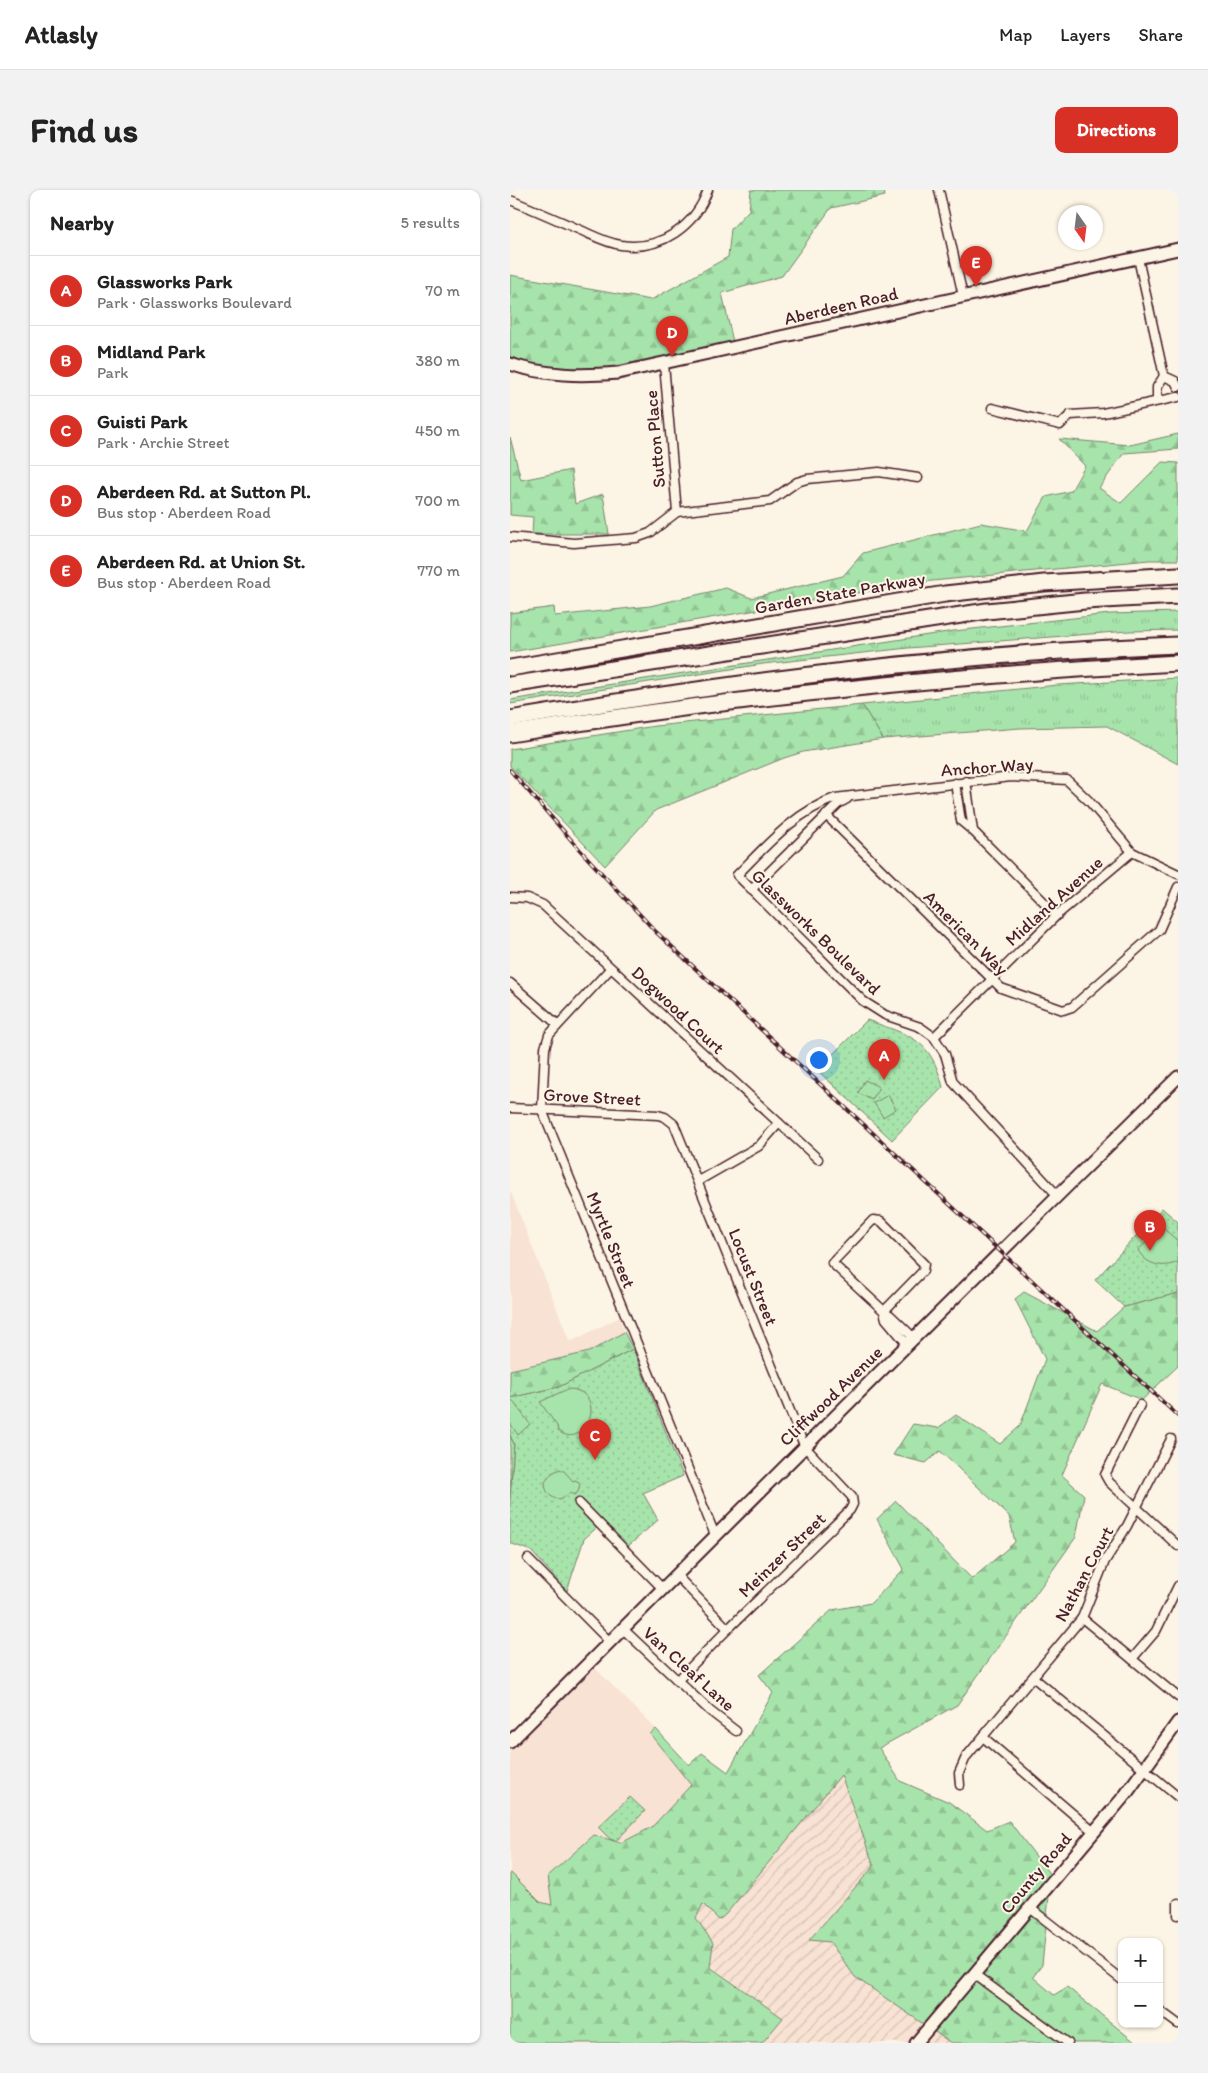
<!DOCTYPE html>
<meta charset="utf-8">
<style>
:root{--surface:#fff;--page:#f2f2f2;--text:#222;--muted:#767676;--line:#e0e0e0;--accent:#d93025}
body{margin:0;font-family:Itim,sans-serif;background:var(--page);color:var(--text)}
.controls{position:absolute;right:15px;bottom:15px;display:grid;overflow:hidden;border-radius:10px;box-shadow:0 1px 4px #0004}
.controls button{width:45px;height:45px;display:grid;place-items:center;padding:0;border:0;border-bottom:1px solid var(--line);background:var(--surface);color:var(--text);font:25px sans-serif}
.compass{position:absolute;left:548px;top:15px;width:45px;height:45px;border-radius:50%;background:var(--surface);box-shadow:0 1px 4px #0004;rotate:166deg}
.you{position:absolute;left:308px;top:869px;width:18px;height:18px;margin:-12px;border:4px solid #fff;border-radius:50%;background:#1a73e8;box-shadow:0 0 0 8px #1a73e833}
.badge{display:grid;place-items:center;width:32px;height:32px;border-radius:50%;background:var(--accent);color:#fff;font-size:16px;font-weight:700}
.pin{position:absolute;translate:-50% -41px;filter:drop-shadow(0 1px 2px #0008)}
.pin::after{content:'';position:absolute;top:26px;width:18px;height:15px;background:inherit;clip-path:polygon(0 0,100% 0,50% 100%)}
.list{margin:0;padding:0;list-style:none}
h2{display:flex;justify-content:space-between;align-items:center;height:65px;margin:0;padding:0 20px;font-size:21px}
h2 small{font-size:16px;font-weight:400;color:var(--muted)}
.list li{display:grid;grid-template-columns:32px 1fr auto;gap:15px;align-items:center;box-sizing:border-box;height:70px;padding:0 20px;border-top:1px solid var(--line)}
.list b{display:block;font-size:19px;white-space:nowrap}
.list p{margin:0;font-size:16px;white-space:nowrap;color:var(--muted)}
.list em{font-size:16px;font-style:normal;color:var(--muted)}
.map{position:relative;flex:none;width:668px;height:1853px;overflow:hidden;border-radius:10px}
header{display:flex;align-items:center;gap:30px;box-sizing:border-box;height:70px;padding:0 25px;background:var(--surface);border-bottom:1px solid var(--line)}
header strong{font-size:24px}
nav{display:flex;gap:28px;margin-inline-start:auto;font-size:18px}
.intro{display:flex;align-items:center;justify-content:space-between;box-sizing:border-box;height:120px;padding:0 30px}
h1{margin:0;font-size:35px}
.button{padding:12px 22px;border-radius:10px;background:var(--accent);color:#fff;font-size:18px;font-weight:700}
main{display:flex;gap:30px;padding:0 30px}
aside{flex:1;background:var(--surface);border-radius:10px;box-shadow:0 1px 4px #0004}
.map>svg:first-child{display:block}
.built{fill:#f8e2d3}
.industrial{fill:url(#industrial-furrows)}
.grass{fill:url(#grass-tufts);stroke:#78826b}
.forest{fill:url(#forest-firs);stroke:#78826b}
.park{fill:url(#park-dots);stroke:#78826b}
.pitch{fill:#a7e4ab;stroke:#78826b}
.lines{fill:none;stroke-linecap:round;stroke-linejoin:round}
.street-casing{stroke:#4a1f2b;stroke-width:11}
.secondary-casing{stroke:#4a1f2b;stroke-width:15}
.highway-casing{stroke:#4a1f2b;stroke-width:19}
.street{stroke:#fcf5e5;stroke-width:8}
.secondary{stroke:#fcf5e5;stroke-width:11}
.highway{stroke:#fcf5e5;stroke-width:15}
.rail-casing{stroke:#4a1f2b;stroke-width:4}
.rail{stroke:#fcf5e5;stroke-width:2;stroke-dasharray:5.5;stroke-linecap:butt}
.labels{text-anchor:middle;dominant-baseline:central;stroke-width:4;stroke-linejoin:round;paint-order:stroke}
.street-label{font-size:18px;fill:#4a1f2b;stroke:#fcf5e5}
</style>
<header>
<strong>Atlasly</strong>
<nav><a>Map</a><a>Layers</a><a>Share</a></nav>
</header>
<div class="intro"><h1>Find us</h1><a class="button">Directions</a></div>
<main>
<aside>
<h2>Nearby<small>5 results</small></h2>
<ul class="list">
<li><span class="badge">A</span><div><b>Glassworks Park</b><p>Park · Glassworks Boulevard</p></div><em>70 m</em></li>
<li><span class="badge">B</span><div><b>Midland Park</b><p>Park</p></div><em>380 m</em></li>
<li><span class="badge">C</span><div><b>Guisti Park</b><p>Park · Archie Street</p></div><em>450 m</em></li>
<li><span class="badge">D</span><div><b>Aberdeen Rd. at Sutton Pl.</b><p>Bus stop · Aberdeen Road</p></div><em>700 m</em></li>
<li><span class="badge">E</span><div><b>Aberdeen Rd. at Union St.</b><p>Bus stop · Aberdeen Road</p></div><em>770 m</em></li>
</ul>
</aside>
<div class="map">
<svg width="668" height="1853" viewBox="0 0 668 1853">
<defs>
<pattern id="industrial-furrows" width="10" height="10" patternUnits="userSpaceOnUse" patternTransform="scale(1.25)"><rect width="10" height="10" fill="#f8e2d3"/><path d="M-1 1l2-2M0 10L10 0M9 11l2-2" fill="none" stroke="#d6c1b5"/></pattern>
<pattern id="grass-tufts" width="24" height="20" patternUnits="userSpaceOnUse" patternTransform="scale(1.25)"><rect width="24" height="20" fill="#a7e4ab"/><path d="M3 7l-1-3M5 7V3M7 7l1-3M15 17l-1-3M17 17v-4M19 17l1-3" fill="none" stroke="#91c393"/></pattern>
<pattern id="forest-firs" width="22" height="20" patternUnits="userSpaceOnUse" patternTransform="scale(1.25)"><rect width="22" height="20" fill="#a7e4ab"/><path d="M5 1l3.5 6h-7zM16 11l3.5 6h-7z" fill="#91c393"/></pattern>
<pattern id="park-dots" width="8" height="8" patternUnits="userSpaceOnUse" patternTransform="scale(1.25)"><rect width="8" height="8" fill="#a7e4ab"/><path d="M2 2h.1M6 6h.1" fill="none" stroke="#91c393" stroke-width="1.8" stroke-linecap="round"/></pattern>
</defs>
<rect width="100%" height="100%" fill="#fcf5e5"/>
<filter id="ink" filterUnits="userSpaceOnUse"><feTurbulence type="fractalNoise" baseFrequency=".02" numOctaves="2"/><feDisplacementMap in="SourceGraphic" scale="10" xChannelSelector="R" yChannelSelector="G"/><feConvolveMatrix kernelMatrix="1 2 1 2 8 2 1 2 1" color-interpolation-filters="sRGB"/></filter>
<g filter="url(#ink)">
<g class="built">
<path d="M0 1000 60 1152 110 1127 114 1142 79 1162 0 1180Z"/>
<path d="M84 1477 146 1539 140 1544 182 1595 142 1637 111 1653 88 1645H84L38 1686 43 1715 30 1712 0 1682V1561Z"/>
</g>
<path class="industrial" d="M331 1585 364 1676 320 1752 345 1787 441 1853H252L273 1828 200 1776 203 1753 186 1728 193 1714 286 1638Z"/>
<g class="grass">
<path d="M668 422V440L619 441 398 458 253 474 0 514V510L444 441 600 424Z"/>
<path d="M668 488V574L597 536 510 538 373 549 352 515 548 495Z"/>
</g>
<g class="forest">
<path d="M241 0H374L375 6 321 18 272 86 212 103 223 152 97 178 58 181 31 176 0 167V85L141 110 218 67 221 39 239 20Z"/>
<path d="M668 244V259L614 263 589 298 611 313 652 272 668 273V370H639L412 392 0 462V423L44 417 45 426 140 416 216 398 241 408 333 386 353 363 471 333 517 341 536 307 561 301 575 276 549 249 620 255Z"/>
<path d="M0 247 11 290 61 280 65 314 93 304 99 344H22L23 327 0 325Z"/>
<path d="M352 515 373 549 293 562 274 568 146 620 95 676 0 576V559L145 536Z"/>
<path d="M514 1102 587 1141 614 1117 668 1103V1176L632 1210 592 1194 552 1285 574 1305 566 1347 447 1515 369 1558 390 1591 439 1612 477 1640 499 1631 541 1686 532 1775 523 1787 544 1805 557 1797 626 1853H441L345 1787 320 1752 299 1750 364 1676 331 1585 216 1724 209 1730 193 1714 186 1728 203 1753 200 1777 273 1828 252 1853H0V1682L30 1712 42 1715 38 1686 84 1645 111 1653 142 1637 181 1595 140 1544 146 1539 179 1575 192 1563 218 1582 263 1503 249 1485 322 1420 361 1413 394 1379 367 1329 386 1311 462 1389 505 1352 499 1326 430 1261 416 1273 383 1265 403 1234 428 1238 446 1225 490 1254 510 1236 535 1169 505 1109Z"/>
<path d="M114 1142 123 1159 49 1197 0 1208V1180L79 1162Z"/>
<path d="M0 1245 4 1254 0 1310Z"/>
</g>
<g class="park">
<path d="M357 830C400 846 420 847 433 897L382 950 307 880Z"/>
<path d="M652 1018 668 1032V1103L614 1117 585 1090Z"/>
<path d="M123 1159 173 1286 133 1303 148 1330 116 1358 93 1332 74 1349 57 1401 21 1361 0 1353V1310L4 1254 0 1245V1208L49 1197Z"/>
<path d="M120 1607 135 1621 106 1651 100 1649 88 1637Z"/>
</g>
<g class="pitch">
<path d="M355 890 369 897 362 910 348 903Z"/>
<path d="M378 905 386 919 373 927 364 913Z"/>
<path d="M652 1034 655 1040 668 1051V1072C653 1079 636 1075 628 1060L650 1040 649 1036Z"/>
<path d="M61 1199C99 1204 76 1262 48 1241L47 1236 30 1212 53 1201Z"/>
<path d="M2 1210 20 1234 8 1245 0 1233V1212Z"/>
<path d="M50 1279 54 1281 63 1291 66 1290 70 1294 68 1302 64 1305 60 1303 50 1310C40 1308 35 1302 35 1292L42 1283Z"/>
</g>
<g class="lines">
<defs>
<g id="street">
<path d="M429 0 453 106"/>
<path d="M0 10C23 19 45 29 68 39 82 45 96 53 111 55 151 61 185 36 198 0"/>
<path d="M628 68 654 186"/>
<path d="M154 174 167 322"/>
<path d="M647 211V197L654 186 665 191 668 197"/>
<path d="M482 218 550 235 560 225 593 223 668 207"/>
<path d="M0 347 64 353 126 348 140 343 167 322 260 311 287 292 297 289 369 282 408 288"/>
<path d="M456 591 463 641 547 725"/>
<path d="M445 593 451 631 463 641"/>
<path d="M316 625 491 798 553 820 562 817 649 740 668 697"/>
<path d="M241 700 328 614 337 609"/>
<path d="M0 707 17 708 33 715 308 969"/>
<path d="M100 779 39 845 35 858 32 920 205 1345"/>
<path d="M0 793 47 834"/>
<path d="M424 847 547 725 622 662"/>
<path d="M0 918 148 925 155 927 164 934 291 1248 295 1257 342 1307 343 1314 340 1320 218 1439 167 1491"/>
<path d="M188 991 249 956 269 933"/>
<path d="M548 1006 443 892 435 864 424 847 410 837 375 825 353 811 227 685C256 656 285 622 325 608L501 587 557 590 579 611 622 662 668 684"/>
<path d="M374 1121 413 1081 414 1074 371 1031 363 1030 322 1073 374 1121 380 1125 405 1149"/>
<path d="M374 1121 376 1129 398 1155"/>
<path d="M630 1215 595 1285 599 1292 668 1356"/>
<path d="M69 1313 152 1398"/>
<path d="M18 1369 99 1451"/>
<path d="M166 1385 218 1439"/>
<path d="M572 1428 668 1507"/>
<path d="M112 1438 200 1521 226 1541"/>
<path d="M622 1469 646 1441 668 1396"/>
<path d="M524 1488 668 1607"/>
<path d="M473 1547 584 1642"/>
<path d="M450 1595 449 1583 456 1567 572 1428 595 1371 617 1336 661 1249"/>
<path d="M668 1713V1725"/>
<path d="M520 1718 612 1790"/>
<path d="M464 1784 558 1853"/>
<path d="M649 1820 668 1834"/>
</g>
<g id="secondary">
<path d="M0 174C35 186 72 186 108 183L668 59"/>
<path d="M0 1552C222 1329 444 1107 668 887"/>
<path d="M406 1853 616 1604 668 1532"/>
</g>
<g id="highway">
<path d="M0 478 435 404 534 393 668 385"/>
<path d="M0 495 477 421 575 411 668 406"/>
<path d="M0 529C221 492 443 463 668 455"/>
<path d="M0 544C221 507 444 485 668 473"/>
</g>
</defs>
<use href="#street" class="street-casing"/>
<use href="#secondary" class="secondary-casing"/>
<use href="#highway" class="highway-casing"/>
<use href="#street" class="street"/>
<use href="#secondary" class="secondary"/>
<use href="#highway" class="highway"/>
<defs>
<path id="rail" d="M0 580 70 660 146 742 668 1226"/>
</defs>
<use href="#rail" class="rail-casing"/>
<use href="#rail" class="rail"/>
</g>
</g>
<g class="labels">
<g class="street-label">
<text transform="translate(331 116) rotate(-13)">Aberdeen Road</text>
<text transform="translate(145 249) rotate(-95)">Sutton Place</text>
<text transform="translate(330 403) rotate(-10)">Garden State Parkway</text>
<text transform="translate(477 577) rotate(-4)">Anchor Way</text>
<text transform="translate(544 711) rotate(-42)">Midland Avenue</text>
<text transform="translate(306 742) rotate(44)">Glassworks Boulevard</text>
<text transform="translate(456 743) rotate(45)">American Way</text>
<text transform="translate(168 820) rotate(43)">Dogwood Court</text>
<text transform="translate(82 907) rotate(3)">Grove Street</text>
<text transform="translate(101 1050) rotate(68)">Myrtle Street</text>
<text transform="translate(243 1087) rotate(68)">Locust Street</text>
<text transform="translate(321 1206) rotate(-44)">Cliffwood Avenue</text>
<text transform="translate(272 1365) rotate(-44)">Meinzer Street</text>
<text transform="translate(574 1384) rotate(-62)">Nathan Court</text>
<text transform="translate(179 1479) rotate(42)">Van Cleaf Lane</text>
<text transform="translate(526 1683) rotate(-50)">County Road</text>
</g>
</g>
</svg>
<div class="controls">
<button>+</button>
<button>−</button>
</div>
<svg class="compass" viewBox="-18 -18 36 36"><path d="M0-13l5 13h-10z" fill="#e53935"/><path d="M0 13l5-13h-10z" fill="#767676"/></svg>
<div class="you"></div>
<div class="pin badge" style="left:374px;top:890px">A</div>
<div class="pin badge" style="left:640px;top:1061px">B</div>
<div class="pin badge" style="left:85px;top:1270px">C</div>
<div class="pin badge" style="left:162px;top:167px">D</div>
<div class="pin badge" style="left:466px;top:97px">E</div>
</div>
</main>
